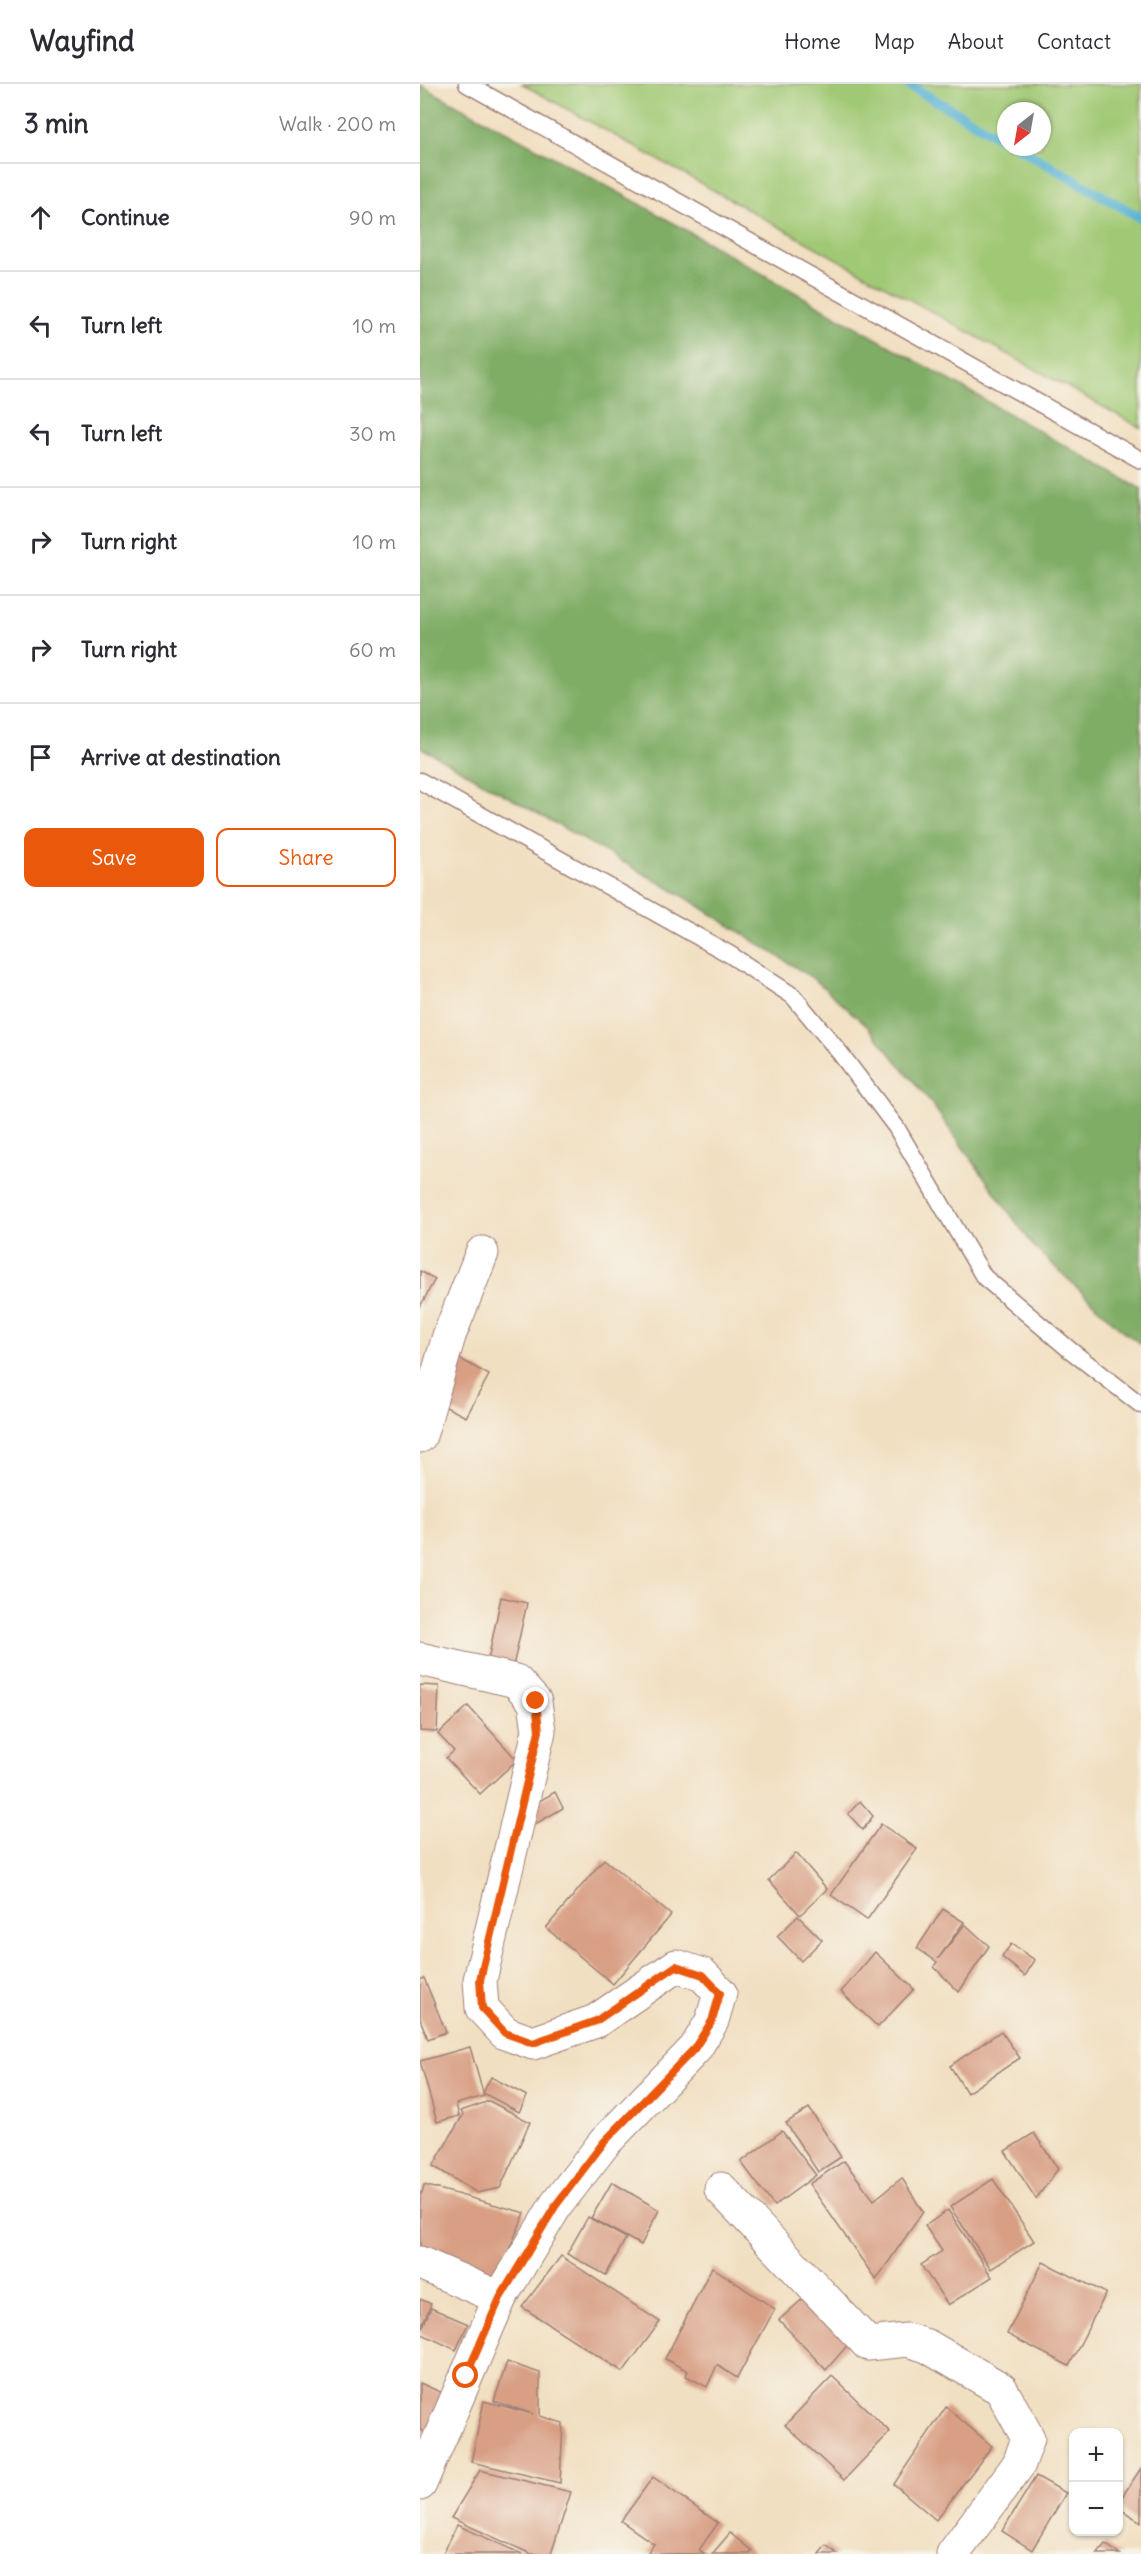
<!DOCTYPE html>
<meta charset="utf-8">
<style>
:root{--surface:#fff;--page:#f2f2f3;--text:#2b2b33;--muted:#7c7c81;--line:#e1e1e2;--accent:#ea580c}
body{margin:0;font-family:Delius,sans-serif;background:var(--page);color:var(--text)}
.controls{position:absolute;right:18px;bottom:18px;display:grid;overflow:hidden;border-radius:12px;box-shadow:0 2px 4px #0004}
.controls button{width:54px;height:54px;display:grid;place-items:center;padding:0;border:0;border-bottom:2px solid var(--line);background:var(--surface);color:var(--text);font:30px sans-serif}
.compass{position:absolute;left:577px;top:18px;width:54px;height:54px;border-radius:50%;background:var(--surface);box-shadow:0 2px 4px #0004;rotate:211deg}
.stop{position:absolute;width:18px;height:18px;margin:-14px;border:4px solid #ea580c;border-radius:50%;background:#fff}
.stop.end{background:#ea580c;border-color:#fff;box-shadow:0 2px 6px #0008}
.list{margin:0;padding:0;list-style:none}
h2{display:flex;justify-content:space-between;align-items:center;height:78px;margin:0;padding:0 24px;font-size:26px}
h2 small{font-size:20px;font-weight:400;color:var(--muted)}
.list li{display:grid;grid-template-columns:39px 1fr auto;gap:18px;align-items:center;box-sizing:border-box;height:108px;padding:0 24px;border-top:2px solid var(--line)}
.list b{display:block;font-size:22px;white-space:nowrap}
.list em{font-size:20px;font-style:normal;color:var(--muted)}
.actions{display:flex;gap:12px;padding:18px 24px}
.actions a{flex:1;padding:14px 0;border:2px solid var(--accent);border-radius:12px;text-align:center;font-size:21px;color:var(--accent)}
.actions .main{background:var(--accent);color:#fff}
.icon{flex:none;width:33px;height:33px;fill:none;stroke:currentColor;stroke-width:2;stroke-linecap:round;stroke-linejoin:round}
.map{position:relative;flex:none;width:721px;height:2470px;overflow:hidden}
header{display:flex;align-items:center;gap:36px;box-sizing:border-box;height:84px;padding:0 30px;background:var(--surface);border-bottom:2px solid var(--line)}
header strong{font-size:28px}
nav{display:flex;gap:33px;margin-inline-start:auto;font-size:21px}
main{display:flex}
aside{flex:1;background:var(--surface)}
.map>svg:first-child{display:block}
.green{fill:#a0c974;stroke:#757450;stroke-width:1.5;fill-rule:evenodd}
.forest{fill:#80ad66;stroke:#656648;stroke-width:1.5}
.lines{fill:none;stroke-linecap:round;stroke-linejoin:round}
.stream{stroke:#57b2d5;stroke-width:10}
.building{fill:#d89f84}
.service-casing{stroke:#9e7f76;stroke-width:19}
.minor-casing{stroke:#9e7f76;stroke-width:35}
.service{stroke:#fff;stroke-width:16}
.minor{stroke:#fff;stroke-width:33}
.route{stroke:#ea580c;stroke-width:8}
</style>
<header>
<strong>Wayfind</strong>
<nav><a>Home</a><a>Map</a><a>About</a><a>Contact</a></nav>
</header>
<main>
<aside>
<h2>3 min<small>Walk · 200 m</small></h2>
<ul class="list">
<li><svg class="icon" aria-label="ahead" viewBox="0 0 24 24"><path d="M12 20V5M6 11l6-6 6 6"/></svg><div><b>Continue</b></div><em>90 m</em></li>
<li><svg class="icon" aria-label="left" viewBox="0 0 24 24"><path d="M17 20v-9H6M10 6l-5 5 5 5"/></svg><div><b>Turn left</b></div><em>10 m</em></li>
<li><svg class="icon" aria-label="left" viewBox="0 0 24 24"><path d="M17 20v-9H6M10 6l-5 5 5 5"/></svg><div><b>Turn left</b></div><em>30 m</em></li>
<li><svg class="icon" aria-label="right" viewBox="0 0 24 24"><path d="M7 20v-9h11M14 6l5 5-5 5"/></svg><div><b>Turn right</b></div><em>10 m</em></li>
<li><svg class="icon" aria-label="right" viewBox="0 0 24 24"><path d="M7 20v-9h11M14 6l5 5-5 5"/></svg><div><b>Turn right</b></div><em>60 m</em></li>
<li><svg class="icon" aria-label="arrive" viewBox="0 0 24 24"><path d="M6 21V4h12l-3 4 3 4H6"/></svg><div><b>Arrive at destination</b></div></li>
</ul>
<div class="actions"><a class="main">Save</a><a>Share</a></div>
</aside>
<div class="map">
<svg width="721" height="2470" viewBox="0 0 721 2470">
<rect width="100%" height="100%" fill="#f7f3e8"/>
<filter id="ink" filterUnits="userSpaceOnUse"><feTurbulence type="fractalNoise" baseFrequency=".0167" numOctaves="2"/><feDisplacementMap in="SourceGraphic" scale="12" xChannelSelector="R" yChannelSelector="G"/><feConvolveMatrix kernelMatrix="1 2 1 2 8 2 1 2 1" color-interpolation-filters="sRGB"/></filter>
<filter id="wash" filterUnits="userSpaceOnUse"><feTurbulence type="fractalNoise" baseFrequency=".008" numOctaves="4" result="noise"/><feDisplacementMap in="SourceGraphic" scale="24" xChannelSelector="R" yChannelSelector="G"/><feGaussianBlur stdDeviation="1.35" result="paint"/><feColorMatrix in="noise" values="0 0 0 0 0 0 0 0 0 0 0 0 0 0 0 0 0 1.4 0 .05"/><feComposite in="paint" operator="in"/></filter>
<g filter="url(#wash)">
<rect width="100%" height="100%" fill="#f1dfc1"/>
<path class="green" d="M102 0H721V344ZM586 27H622V63H586Z"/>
<path class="forest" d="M0 1 218 119 721 405V1260L704 1248 614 1163 509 1016 449 944 394 895 265 813 0 663Z"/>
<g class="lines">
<g class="stream">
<path d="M487 0 586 57"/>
<path d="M597 63 721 134"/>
</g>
</g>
<g id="blocks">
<g class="building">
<path d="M0 1187 15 1195 0 1223Z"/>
<path d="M37 1273 69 1291 46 1333 14 1317Z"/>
<path d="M81 1513 107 1519 92 1587 67 1581Z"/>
<path d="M0 1601 19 1602 17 1648 0 1647Z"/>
<path d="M48 1622 97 1676 60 1710 26 1674 34 1667 18 1650Z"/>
<path d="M135 1708 143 1724 114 1741 105 1725Z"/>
<path d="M440 1717 453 1732 443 1746 428 1730Z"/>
<path d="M461 1740 497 1765 447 1836 411 1811Z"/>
<path d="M376 1769 407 1805 380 1831 349 1796Z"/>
<path d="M184 1775 251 1831 193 1900 126 1844Z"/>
<path d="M523 1825 544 1838 518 1875 545 1840 569 1862 539 1908 514 1883 517 1878 497 1864Z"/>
<path d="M378 1832 402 1856 381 1877 357 1852Z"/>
<path d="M591 1860 615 1876 605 1892 582 1873Z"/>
<path d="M455 1868 494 1905 458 1943 421 1908Z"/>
<path d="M4 1894 26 1948 8 1955 0 1935V1896Z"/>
<path d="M581 1947 600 1974 547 2009 530 1982Z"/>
<path d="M50 1963 64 2012 36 2020 39 2032 17 2038 0 1977Z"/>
<path d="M71 1993 107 2012 99 2028 63 2009Z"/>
<path d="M69 2017 110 2038 80 2104 57 2109 13 2082 43 2031 41 2027Z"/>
<path d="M389 2024 421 2073 398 2088 366 2039Z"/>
<path d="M362 2047 396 2091 354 2122 321 2078Z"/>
<path d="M614 2049 638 2085 616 2115 585 2067Z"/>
<path d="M424 2077 454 2116 482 2094 503 2128 456 2196 389 2100Z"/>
<path d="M573 2095 614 2157 571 2185 530 2123Z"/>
<path d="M192 2098 239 2126 221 2161 171 2134Z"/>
<path d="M4 2101 105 2129 73 2202 0 2187V2116Z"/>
<path d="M528 2126 572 2193 528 2221 501 2181 522 2167 505 2142Z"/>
<path d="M168 2133 206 2154 186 2191 147 2170Z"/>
<path d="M141 2172 240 2238 203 2288 102 2223Z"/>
<path d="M623 2178 686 2209 649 2282 587 2250Z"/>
<path d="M292 2183 355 2225 317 2294 297 2281 287 2303 266 2292 268 2287 245 2275Z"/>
<path d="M388 2210 432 2256 406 2286 359 2236Z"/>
<path d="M0 2215 11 2220 0 2245Z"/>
<path d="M11 2224 48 2240 36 2266 0 2249Z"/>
<path d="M87 2278 120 2289V2332L143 2339 140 2399 51 2378 64 2317 113 2330 74 2317Z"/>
<path d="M412 2292 470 2348 424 2396 365 2341Z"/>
<path d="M0 2299 29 2312 12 2351 0 2346Z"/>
<path d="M526 2323 572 2362 516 2436 474 2400Z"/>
<path d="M721 2384V2438L698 2424V2419Z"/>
<path d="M60 2386 151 2408 131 2470H111L31 2434Z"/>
<path d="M616 2392 646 2409 612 2466 582 2447Z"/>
<path d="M233 2393 298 2439 279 2466 286 2470H231L228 2468 234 2460 201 2437Z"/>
<path d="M37 2441 102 2470H23Z"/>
<path d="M310 2449 332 2467 330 2470H292Z"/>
<path d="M685 2460 700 2470H677Z"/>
<path d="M406 2461 417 2470H399Z"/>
</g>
</g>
</g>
<g filter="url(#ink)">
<use href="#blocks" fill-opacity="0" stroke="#9e7f76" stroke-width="1.5"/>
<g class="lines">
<defs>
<g id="service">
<path d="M47 0 721 376"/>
<path d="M0 697 309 870 373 912 420 969 476 1043 564 1193 650 1266 721 1321"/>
</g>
<g id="minor">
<path d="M0 1352 29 1252 62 1169"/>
<path d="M0 1575 96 1597 115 1618 119 1647 60 1896 62 1924 85 1949 113 1959 176 1937 256 1882 283 1891 300 1909 292 1937 275 1965 185 2058 136 2121 80 2214 0 2400"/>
<path d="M301 2105 448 2260 487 2256 507 2262 581 2305 608 2354 599 2380 533 2470"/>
<path d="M0 2179 80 2214"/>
</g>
</defs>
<use href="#service" class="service-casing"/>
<use href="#minor" class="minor-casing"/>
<use href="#service" class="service"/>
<use href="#minor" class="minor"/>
</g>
</g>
<g class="lines" filter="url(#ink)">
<path class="route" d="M46 2292 80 2214 136 2121 184 2058 274 1965 292 1937 300 1909 283 1891 256 1882 176 1937 113 1959 85 1949 62 1924 60 1896 119 1647 116 1617"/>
</g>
</svg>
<div class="controls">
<button>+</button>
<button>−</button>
</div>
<svg class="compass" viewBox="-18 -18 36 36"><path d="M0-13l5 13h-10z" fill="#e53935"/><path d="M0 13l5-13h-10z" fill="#7c7c81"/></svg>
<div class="stop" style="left:46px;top:2292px"></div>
<div class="stop end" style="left:116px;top:1617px"></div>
</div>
</main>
